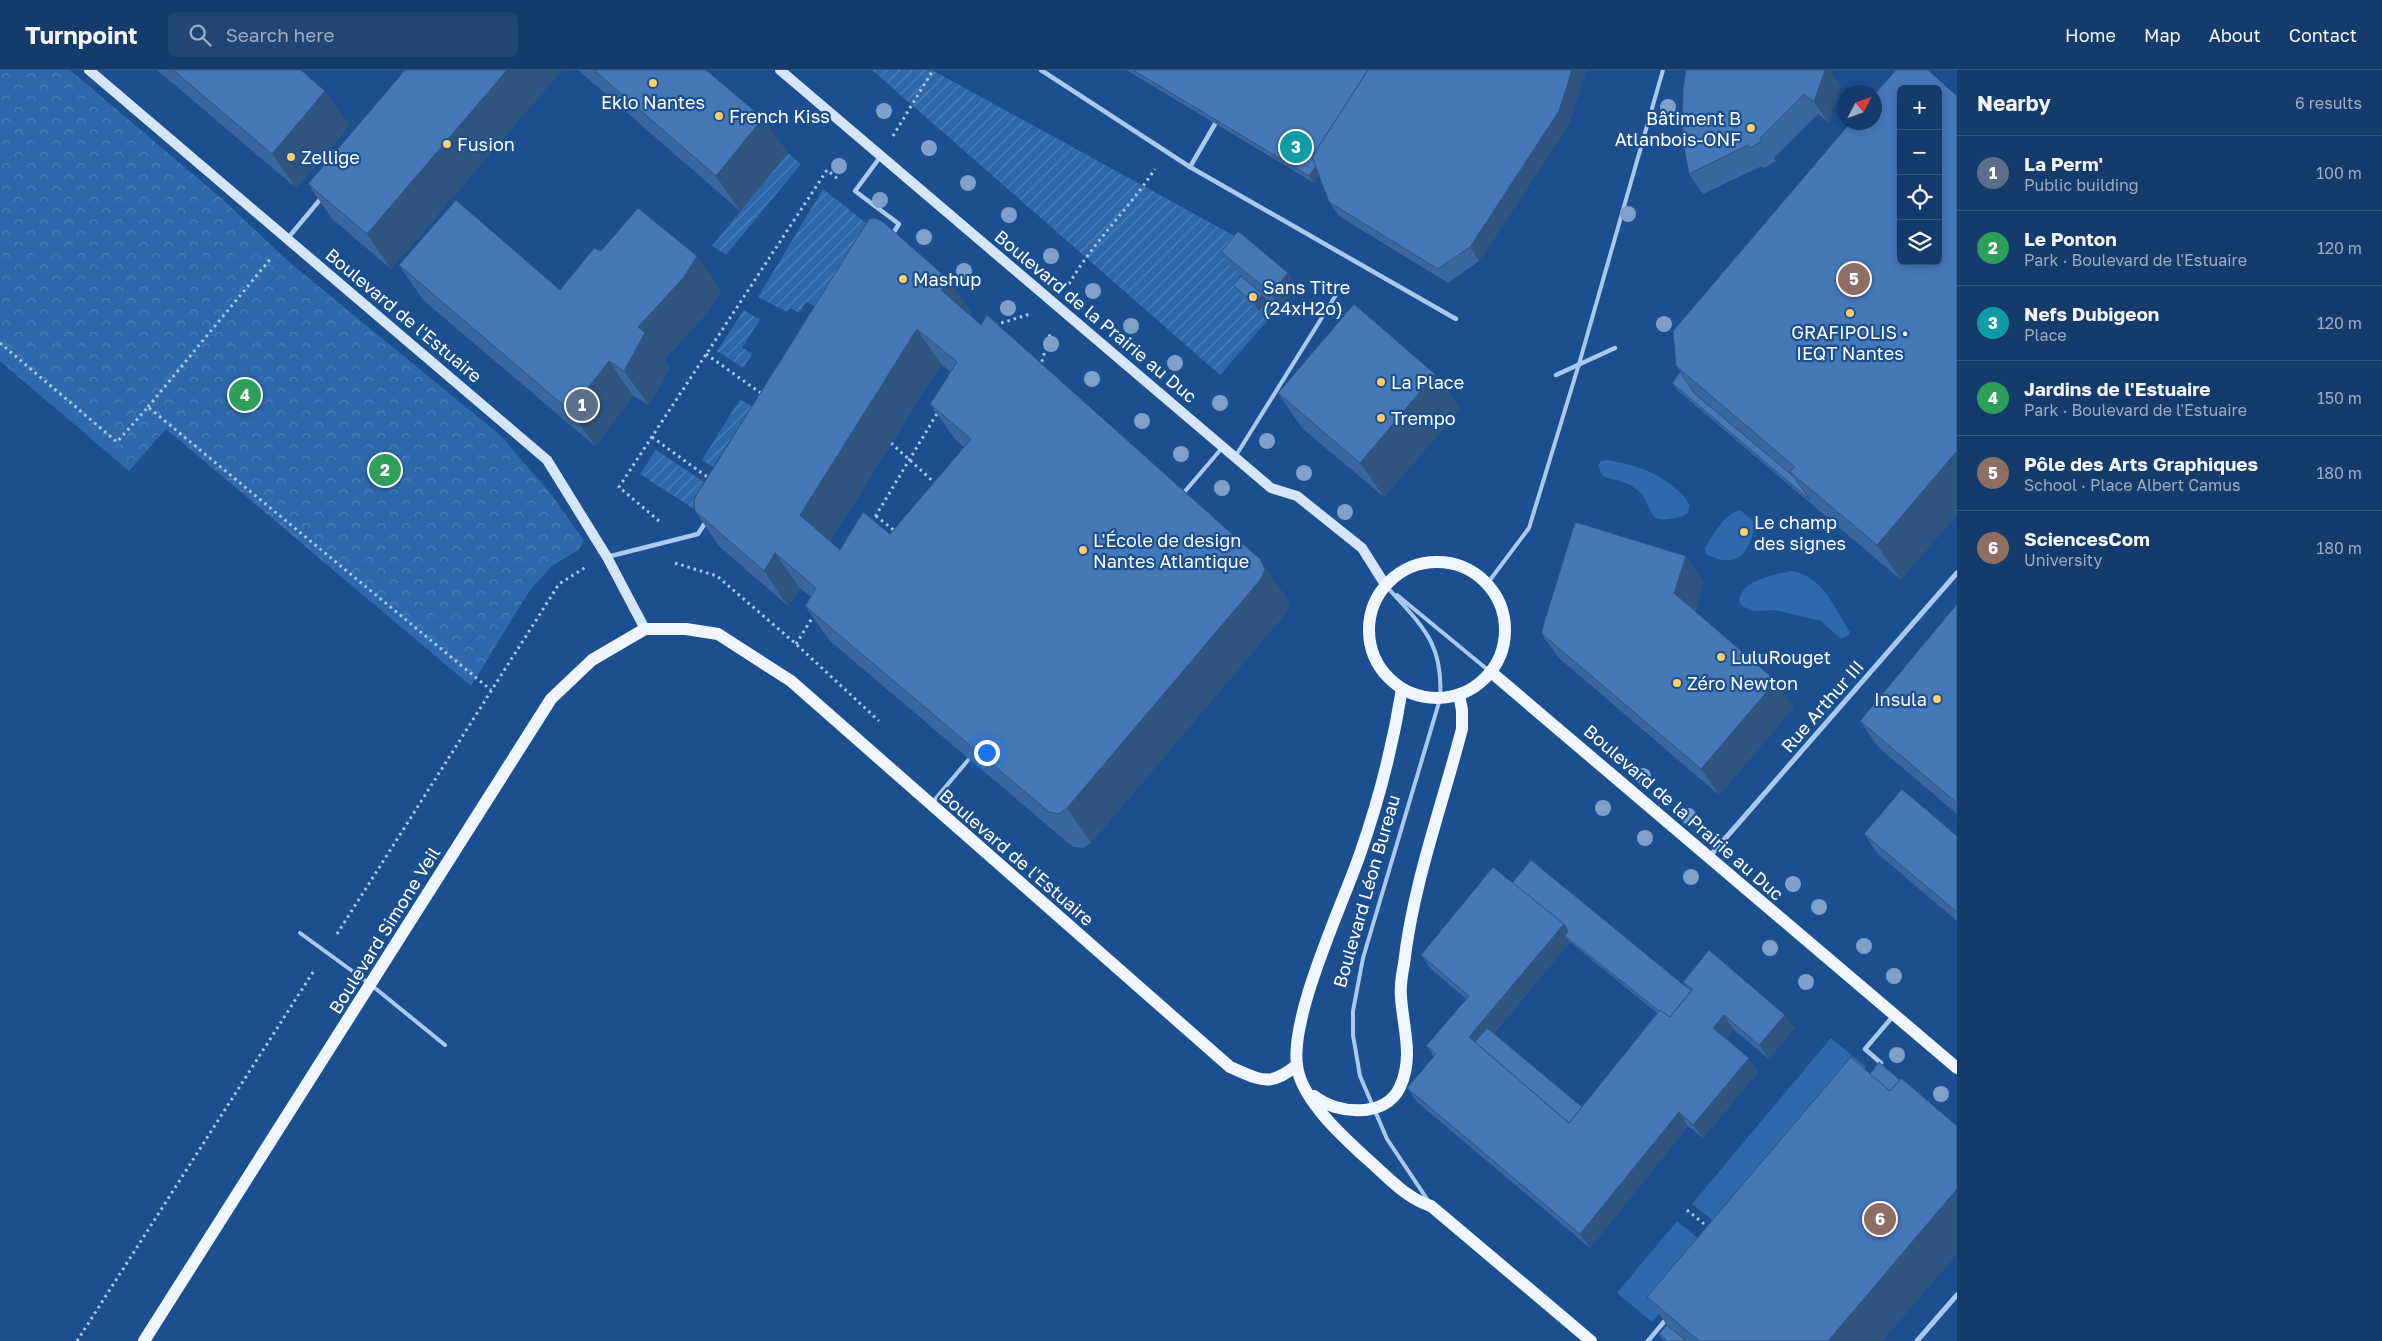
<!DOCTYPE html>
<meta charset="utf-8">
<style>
:root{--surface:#143b6b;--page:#214673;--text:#f1f3f6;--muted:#9dadc1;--line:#33557e;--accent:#8abfa5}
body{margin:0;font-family:"Golos Text",sans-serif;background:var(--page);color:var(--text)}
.controls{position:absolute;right:15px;top:15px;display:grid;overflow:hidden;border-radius:8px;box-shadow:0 2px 8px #0003}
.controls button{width:45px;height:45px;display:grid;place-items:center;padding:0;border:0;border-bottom:1px solid var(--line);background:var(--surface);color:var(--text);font:25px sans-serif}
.compass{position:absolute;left:1837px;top:15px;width:45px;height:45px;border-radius:50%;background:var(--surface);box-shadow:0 2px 8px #0003;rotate:49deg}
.you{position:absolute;left:986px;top:682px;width:18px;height:18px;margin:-12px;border:4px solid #fff;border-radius:50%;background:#1a73e8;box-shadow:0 0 0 8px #1a73e833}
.badge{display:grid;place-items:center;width:32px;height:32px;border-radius:50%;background:var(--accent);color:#fff;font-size:16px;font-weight:700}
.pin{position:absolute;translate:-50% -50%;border:2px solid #fff;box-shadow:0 1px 5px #0006}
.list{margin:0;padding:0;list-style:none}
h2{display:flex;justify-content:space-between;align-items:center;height:65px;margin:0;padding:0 20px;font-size:21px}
h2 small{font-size:16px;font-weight:400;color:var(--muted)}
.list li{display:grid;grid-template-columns:32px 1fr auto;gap:15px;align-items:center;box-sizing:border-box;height:75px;padding:0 20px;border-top:1px solid var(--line)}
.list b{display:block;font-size:19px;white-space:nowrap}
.list p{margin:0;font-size:16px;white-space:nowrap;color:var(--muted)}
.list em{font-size:16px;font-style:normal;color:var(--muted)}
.icon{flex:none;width:28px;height:28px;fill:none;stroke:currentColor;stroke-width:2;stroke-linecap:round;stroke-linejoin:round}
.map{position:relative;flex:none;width:1957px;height:1271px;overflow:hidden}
header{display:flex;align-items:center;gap:30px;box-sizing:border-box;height:70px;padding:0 25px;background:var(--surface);border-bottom:1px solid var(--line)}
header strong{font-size:24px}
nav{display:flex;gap:28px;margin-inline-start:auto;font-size:18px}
.search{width:350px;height:45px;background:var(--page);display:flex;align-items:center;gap:12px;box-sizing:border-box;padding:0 18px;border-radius:8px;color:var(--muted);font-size:19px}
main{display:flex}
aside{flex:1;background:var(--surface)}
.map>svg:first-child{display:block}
.grass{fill:#2e69ad}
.park{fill:url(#park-crowns)}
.garden{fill:url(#garden-furrows)}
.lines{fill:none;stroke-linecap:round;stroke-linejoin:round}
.path{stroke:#a9c9ee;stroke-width:3;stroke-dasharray:2.5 4;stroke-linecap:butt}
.service{stroke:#a9c9ee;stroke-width:4}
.pedestrian{stroke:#a9c9ee;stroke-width:4.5}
.minor{stroke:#a9c9ee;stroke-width:5}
.secondary{stroke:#d6e6fa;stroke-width:10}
.primary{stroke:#f0f6ff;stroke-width:12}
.tree{fill:#7ea0ca}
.wall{fill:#3a679d;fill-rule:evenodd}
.shaded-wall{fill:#305480}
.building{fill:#4478b7;stroke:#305480;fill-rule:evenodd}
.poi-dot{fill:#ffd166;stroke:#1b4f8f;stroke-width:2}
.labels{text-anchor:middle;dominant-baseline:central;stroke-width:4.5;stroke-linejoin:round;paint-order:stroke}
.poi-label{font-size:18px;fill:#fff;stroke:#1b4f8f;text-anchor:start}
.street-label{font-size:18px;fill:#fff;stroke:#1b4f8f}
</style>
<header>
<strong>Turnpoint</strong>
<div class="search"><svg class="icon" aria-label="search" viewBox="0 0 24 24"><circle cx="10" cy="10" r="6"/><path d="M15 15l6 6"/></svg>Search here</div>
<nav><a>Home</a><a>Map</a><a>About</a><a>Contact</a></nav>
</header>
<main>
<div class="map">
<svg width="1957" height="1271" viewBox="0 0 1957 1271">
<defs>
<pattern id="park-crowns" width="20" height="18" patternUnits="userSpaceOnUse" patternTransform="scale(1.25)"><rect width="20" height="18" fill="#2e69ad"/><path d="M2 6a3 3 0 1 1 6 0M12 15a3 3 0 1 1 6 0" fill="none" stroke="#4d80b9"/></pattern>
<pattern id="garden-furrows" width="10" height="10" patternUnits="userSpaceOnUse" patternTransform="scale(1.25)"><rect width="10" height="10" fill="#2e69ad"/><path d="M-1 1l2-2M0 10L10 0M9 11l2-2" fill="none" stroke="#4d80b9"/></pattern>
</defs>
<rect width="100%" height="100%" fill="#1b4f8f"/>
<g class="grass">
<path d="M1607 390C1639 395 1672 407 1690 435L1688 443C1682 447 1677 448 1670 449 1644 453 1653 431 1636 419 1627 412 1614 410 1603 406L1598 396 1601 391Z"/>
<path d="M1740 440 1753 451C1755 459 1753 467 1749 474 1740 495 1724 493 1706 484L1705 478C1713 465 1724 444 1740 440Z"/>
<path d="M1790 501C1822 504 1835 539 1850 562L1849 565 1841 569 1821 551 1775 540 1753 541 1742 536 1739 532C1741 509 1773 506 1790 501Z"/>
<path d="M1831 968 1866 997 1811 1063 1716 1153 1692 1134Z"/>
<path d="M1677 1151 1712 1180 1652 1252 1617 1223Z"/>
</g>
<path class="park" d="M0 0H70L221 128 289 192 500 365 551 424 584 471 578 480 552 496 530 520 471 616 166 359 129 401 0 291Z"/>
<g class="garden">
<path d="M872 0H932L1240 169 1297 217 1220 305Z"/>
<path d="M788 83 801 94 726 185 712 176Z"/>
<path d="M823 119 875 160 817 237 806 232 799 243 791 238 787 242 758 227Z"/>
<path d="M744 240 760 250 742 277 752 284 743 298 717 281Z"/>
<path d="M740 329 769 347 748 380 730 370 713 397 702 390Z"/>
<path d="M656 380 710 416 694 439 640 404Z"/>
</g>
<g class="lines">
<g class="path">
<path d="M893 66 933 0"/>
<path d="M1069 214C1093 172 1128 140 1155 99"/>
<path d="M995 255 1030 244"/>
<path d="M0 273 117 372 148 337 491 620"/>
<path d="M706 284 762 324"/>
<path d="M1040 298 1051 261"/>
<path d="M148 337 272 187"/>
<path d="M652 367 710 409"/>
<path d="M891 373 937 415"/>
<path d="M876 446 895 461"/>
<path d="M659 451 619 417 827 100 838 109"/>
<path d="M872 452 938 342"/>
<path d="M675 493 717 506 796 574 879 651"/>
<path d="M796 574 814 545"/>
<path d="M337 864 559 514 586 497"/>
<path d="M1687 1140 1709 1158"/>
<path d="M77 1271 315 899"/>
</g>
<g class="service">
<path d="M1235 387 1336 225"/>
<path d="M1181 426 1222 378"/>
<path d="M1487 514 1529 458 1579 294 1663 0"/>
<path d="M1387 517C1422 556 1444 573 1440 629L1363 888 1353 941V965L1360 1006 1387 1069 1429 1132"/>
<path d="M1397 525 1488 600"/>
<path d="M932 733 969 689"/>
<path d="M300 863 370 914 445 975"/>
</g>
<g class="pedestrian">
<path d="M1041 0 1190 97 1456 249"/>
<path d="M881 86 855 121 899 154 892 165"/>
<path d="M1190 97 1215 54"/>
<path d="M288 168 323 126"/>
<path d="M1556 305 1615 278"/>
<path d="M607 487 698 464 707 450"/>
<path d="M1877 998 1881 993 1865 979 1894 945"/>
<path d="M1648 1271 1668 1247"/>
</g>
<g class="minor">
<path d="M1709 787 1957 503"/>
<path d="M1917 1271 1957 1225"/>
</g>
<g class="secondary">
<path d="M89 0 547 390 607 487 645 559"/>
<path d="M780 0 1271 418 1297 426 1362 478 1386 516"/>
</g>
<g class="primary">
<circle cx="1437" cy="560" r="68"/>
<path d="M1491 602 1957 998"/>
<path d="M1402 619C1393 675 1379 730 1360 784 1343 834 1286 953 1298 1001 1305 1032 1342 1066 1365 1087 1386 1105 1405 1128 1431 1136L1591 1271"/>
<path d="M1314 1026C1337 1045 1386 1048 1400 1017 1414 987 1403 958 1401 927 1400 917 1402 904 1404 894 1413 814 1442 736 1462 659V640L1459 625"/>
<path d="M144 1271 551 629 592 590 645 559H686L718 564 791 611 1230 997C1261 1010 1269 1018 1297 995"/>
</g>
</g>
<g class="tree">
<circle cx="1668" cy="37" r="8"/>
<circle cx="884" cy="41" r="8"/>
<circle cx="929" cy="78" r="8"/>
<circle cx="839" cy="96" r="8"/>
<circle cx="968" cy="113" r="8"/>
<circle cx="880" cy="130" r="8"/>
<circle cx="1628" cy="144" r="8"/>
<circle cx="1009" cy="145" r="8"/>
<circle cx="924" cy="167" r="8"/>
<circle cx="1051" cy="186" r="8"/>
<circle cx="964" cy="201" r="8"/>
<circle cx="1093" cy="221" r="8"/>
<circle cx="1008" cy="238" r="8"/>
<circle cx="1664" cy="254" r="8"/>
<circle cx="1131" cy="256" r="8"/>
<circle cx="1051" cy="274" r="8"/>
<circle cx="1175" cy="293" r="8"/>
<circle cx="1092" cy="309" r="8"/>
<circle cx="1220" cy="333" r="8"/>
<circle cx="1142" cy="351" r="8"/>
<circle cx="1267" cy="371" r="8"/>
<circle cx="1181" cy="384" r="8"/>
<circle cx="1304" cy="403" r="8"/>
<circle cx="1222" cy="418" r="8"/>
<circle cx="1345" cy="442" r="8"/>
<circle cx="1643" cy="706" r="8"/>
<circle cx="1603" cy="738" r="8"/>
<circle cx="1688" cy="746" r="8"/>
<circle cx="1645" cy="768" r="8"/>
<circle cx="1691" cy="807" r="8"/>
<circle cx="1793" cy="814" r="8"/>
<circle cx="1819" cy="837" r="8"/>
<circle cx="1864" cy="876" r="8"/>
<circle cx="1770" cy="878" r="8"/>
<circle cx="1894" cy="906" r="8"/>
<circle cx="1806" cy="912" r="8"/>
<circle cx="1897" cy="985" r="8"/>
<circle cx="1941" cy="1024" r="8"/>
</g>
<g class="wall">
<path d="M157 0H301L350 55 296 118Z"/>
<path d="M405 0H562L391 199 332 149 308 114Z"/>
<path d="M578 0H706L788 83 740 141Z"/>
<path d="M1126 0H1586L1569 55 1479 191 1448 213 1339 146 1329 132 1319 105 1314 113Z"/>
<path d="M1841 16 1828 52 1818 44 1774 88 1776 91 1764 98 1762 96 1703 124 1689 104 1682 48Z"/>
<path d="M1851 52 1901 510 1677 320 1672 313 1680 302 1676 296Z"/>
<path d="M601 181 697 186 721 221 708 242 664 290 670 298 649 335 633 326 595 376 423 230 399 195 560 220Z"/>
<path d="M1221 182 1288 203 1297 217 1281 237 1230 196Z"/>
<path d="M948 209 972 244 971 246 1284 524 1290 534 1285 544 1091 773 1083 778 1073 777 830 571 805 536 811 527 800 518 788 536 719 476 695 441ZM941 294 951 302 930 334 955 369 964 377 890 464 840 480 830 471Z"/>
<path d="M1233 215 1267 231 1259 241 1238 223Z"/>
<path d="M1435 304 1460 339 1384 427 1302 358 1278 323Z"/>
<path d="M1704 512 1695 541 1794 637 1719 725 1559 588 1541 563Z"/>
<path d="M1957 534V744L1878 677 1860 651Z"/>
<path d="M1864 764 1957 766V851L1878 784Z"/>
<path d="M1512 813 1687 917 1683 912 1795 958 1769 989 1733 959 1725 969 1758 1002 1703 1068 1688 1056 1590 1178 1417 1032 1407 1018 1434 987 1426 976 1466 929 1431 899 1421 885ZM1570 872 1657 943 1582 1037 1494 963Z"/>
<path d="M1957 1183 1882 1271H1663L1659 1264 1667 1255 1647 1227Z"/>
</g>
<g class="shaded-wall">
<path d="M507 0H562L391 199 367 164Z"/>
<path d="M1377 0H1386L1314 113 1309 106Z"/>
<path d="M1572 0H1586L1569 55 1479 191 1470 177Z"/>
<path d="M1817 0H1830L1841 16 1828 52 1814 32Z"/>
<path d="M325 21 350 55 296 118 272 84Z"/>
<path d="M763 48 788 83 740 141 716 106Z"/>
<path d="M697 186 721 221 708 242 664 290 670 298 649 335 624 301 638 257Z"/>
<path d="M1288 203 1297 217 1281 237 1271 223Z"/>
<path d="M948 209 972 244 965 255 941 220Z"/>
<path d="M1262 224 1267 231 1259 241 1255 234Z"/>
<path d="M917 259 941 294 824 480 800 445Z"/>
<path d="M609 291 633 326 595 376 570 341Z"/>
<path d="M1435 304 1460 339 1384 427 1360 393Z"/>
<path d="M1957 381V445L1901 510 1877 475Z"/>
<path d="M775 483 800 518 788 536 764 501Z"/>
<path d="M1686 486 1704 512 1692 549 1674 523Z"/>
<path d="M1260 489 1284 524 1290 534 1285 544 1091 773 1067 738Z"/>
<path d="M1776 611 1794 637 1719 725 1701 699Z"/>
<path d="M1564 854 1573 868 1565 866 1570 872 1480 979 1469 967Z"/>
<path d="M1724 945 1733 959 1722 972 1713 958Z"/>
<path d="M1785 945 1795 958 1769 989 1759 975Z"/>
<path d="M1749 988 1758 1002 1703 1068 1693 1055Z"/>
<path d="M1679 1042 1688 1056 1590 1178 1580 1164Z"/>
<path d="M1957 1119V1183L1882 1271H1828Z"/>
</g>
<g class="building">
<path d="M173 0H301L325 21 272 84Z"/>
<path d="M405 0H507L367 164 308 114Z"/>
<path d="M594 0H706L763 48 716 106Z"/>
<path d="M1133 0H1368L1312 87 1316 96 1309 106Z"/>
<path d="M1368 0H1572L1559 41 1470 177 1438 199 1329 132 1312 87Z"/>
<path d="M1686 0H1825L1814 32 1804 24 1760 68 1762 71 1750 78 1748 75 1689 104 1684 76 1682 48 1683 19Z"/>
<path d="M1896 0H1928L1957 26V381L1877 475 1790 402 1795 397 1676 296 1673 261 1851 52H1874V25ZM1901 19H1938V191H1901Z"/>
<path d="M456 130 560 220 594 178 601 181 638 138 697 186 684 207 638 257 645 263 624 301 609 291 570 341 399 195Z"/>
<path d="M875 148 882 151 948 209 941 220 981 255 987 245 1260 489 1265 499 1261 509 1067 738 1059 744 1049 742 805 536 816 518 775 483 764 501 695 441 694 429 869 149ZM917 259 957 292 930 334 971 369 890 464 863 442 840 480 800 445Z"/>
<path d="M1238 161 1288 203 1271 223 1221 182Z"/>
<path d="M1241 206 1262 224 1255 234 1233 215Z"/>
<path d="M1354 234 1435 304 1360 393 1278 323Z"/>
<path d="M1680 302 1695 324 1794 407 1810 430 1672 313Z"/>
<path d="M1575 452 1686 486 1674 523 1776 611 1701 699 1541 563Z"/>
<path d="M1957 534V733L1860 651Z"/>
<path d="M1902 719 1957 766V842L1864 764Z"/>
<path d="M1531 790 1691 921 1670 947 1660 940 1659 941 1565 866 1568 861 1564 854 1512 813Z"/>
<path d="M1493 797 1564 854 1469 967 1569 1053 1660 940 1670 947 1693 919 1683 912 1709 880 1785 945 1759 975 1724 945 1713 958 1749 988 1693 1055 1679 1042 1580 1164 1407 1018 1436 984 1426 976 1469 926 1421 885Z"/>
<path d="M1487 958 1582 1037 1569 1053 1475 972Z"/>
<path d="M1851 987 1890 1021 1901 1008 1957 1056V1119L1828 1271H1699L1647 1227Z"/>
<path d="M1879 992 1900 1010 1890 1021 1870 1004Z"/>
<path d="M1667 1255 1686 1271H1667L1659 1264Z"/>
</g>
<g class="poi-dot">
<circle cx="653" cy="13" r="5"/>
<circle cx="719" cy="46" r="5"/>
<circle cx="1751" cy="58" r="5"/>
<circle cx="447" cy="74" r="5"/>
<circle cx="291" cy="87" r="5"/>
<circle cx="903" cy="209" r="5"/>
<circle cx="1253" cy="227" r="5"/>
<circle cx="1850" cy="243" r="5"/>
<circle cx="1381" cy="312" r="5"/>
<circle cx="1381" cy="348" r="5"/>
<circle cx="1744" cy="462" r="5"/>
<circle cx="1083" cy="480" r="5"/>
<circle cx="1721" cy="587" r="5"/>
<circle cx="1677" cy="613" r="5"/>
<circle cx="1937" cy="629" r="5"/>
</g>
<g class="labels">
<g class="poi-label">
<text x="653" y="32" text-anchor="middle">Eklo Nantes</text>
<text x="729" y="46">French Kiss</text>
<text x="1741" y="48" text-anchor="end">Bâtiment B<tspan x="1741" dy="21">Atlanbois-ONF</tspan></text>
<text x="457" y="74">Fusion</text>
<text x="301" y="87">Zellige</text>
<text x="913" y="209">Mashup</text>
<text x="1263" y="217">Sans Titre<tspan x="1263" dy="21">(24xH2o)</tspan></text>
<text x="1850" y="262" text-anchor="middle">GRAFIPOLIS •<tspan x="1850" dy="21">IEQT Nantes</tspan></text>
<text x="1391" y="312">La Place</text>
<text x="1391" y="348">Trempo</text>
<text x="1754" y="452">Le champ<tspan x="1754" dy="21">des signes</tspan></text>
<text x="1093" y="470">L'École de design<tspan x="1093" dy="21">Nantes Atlantique</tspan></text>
<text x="1731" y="587">LuluRouget</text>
<text x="1687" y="613">Zéro Newton</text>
<text x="1927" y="629" text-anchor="end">Insula</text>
</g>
<g class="street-label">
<text transform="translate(404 245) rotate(40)">Boulevard de l'Estuaire</text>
<text transform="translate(1096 246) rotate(40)">Boulevard de la Prairie au Duc</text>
<text transform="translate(1822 636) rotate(-49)">Rue Arthur III</text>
<text transform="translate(1684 742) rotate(41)">Boulevard de la Prairie au Duc</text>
<text transform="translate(1017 787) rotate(41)">Boulevard de l'Estuaire</text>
<text transform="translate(1366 821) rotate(-74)">Boulevard Léon Bureau</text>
<text transform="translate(384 860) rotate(-58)">Boulevard Simone Veil</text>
</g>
</g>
</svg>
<div class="controls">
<button>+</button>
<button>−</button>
<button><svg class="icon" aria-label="locate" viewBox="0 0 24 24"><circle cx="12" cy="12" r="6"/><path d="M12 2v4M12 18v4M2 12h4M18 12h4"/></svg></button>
<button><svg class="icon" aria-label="layers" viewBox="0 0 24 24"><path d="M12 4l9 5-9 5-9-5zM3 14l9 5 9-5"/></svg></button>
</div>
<svg class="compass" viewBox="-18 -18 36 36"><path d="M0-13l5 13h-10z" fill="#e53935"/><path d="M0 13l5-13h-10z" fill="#9dadc1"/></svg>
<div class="you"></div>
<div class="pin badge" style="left:582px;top:335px;background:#5c6f8a">1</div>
<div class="pin badge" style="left:385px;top:400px;background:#2e9e5b">2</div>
<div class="pin badge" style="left:1296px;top:77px;background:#0f9aa8">3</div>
<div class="pin badge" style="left:245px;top:325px;background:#2e9e5b">4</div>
<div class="pin badge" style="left:1854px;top:209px;background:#8d6e63">5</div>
<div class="pin badge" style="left:1880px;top:1149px;background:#8d6e63">6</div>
</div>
<aside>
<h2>Nearby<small>6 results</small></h2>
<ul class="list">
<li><span class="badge" style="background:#5c6f8a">1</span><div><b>La Perm'</b><p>Public building</p></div><em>100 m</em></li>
<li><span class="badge" style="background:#2e9e5b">2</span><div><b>Le Ponton</b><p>Park · Boulevard de l'Estuaire</p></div><em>120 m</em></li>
<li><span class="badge" style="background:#0f9aa8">3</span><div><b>Nefs Dubigeon</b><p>Place</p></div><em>120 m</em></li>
<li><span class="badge" style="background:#2e9e5b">4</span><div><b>Jardins de l'Estuaire</b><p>Park · Boulevard de l'Estuaire</p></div><em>150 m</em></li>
<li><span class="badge" style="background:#8d6e63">5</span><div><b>Pôle des Arts Graphiques</b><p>School · Place Albert Camus</p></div><em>180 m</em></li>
<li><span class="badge" style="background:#8d6e63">6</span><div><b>SciencesCom</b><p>University</p></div><em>180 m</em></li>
</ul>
</aside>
</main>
